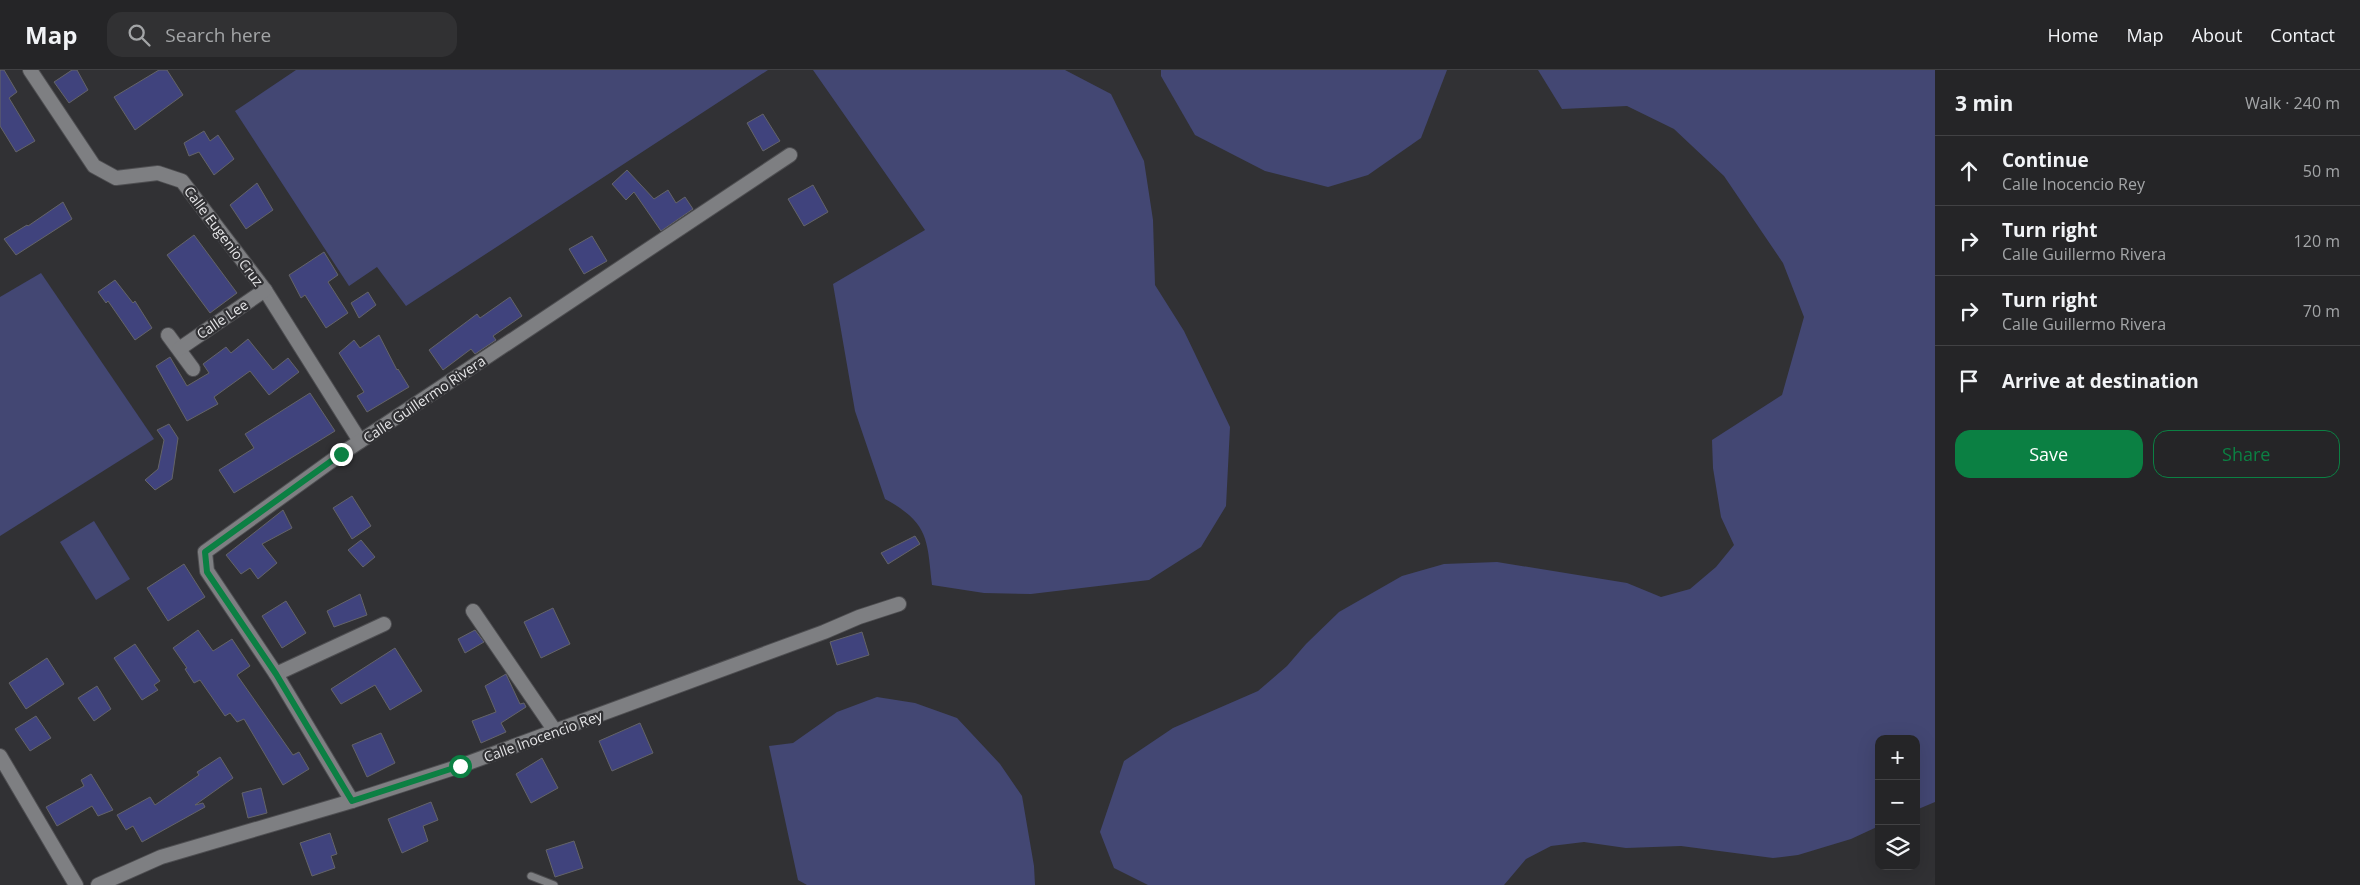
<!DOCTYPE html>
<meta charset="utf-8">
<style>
:root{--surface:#252527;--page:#313133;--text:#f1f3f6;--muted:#a3a5a7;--line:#424244;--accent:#0b8043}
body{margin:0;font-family:"Open Sans",sans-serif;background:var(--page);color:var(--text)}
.controls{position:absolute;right:15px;bottom:15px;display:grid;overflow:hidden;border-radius:10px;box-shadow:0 5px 20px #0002}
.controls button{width:45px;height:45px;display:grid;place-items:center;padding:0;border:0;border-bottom:1px solid var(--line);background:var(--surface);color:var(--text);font:25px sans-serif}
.stop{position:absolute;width:15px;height:15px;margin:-11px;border:4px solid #0b8043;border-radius:50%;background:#fff}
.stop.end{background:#0b8043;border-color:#fff;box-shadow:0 1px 5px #0008}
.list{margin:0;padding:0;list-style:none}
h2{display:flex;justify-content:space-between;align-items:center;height:65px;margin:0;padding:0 20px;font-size:21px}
h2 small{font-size:16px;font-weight:400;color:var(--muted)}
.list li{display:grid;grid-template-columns:32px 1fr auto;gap:15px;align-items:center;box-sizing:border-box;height:70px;padding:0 20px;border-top:1px solid var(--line)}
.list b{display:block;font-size:19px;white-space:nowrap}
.list p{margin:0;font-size:16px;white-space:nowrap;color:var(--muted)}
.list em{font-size:16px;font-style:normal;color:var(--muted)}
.actions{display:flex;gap:10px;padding:15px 20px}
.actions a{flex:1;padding:11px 0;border:1px solid var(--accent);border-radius:15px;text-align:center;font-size:18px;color:var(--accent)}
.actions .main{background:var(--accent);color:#fff}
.icon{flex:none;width:28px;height:28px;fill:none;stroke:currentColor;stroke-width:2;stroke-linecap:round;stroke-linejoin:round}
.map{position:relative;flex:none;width:1935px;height:815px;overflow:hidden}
header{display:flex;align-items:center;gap:30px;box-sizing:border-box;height:70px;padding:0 25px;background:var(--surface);border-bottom:1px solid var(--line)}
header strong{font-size:24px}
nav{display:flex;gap:28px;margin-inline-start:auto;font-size:18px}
.search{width:350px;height:45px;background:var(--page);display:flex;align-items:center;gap:12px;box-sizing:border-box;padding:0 18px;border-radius:15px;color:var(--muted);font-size:19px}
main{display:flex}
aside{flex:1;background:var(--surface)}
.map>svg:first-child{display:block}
.green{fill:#434773}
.building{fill:#40437d;stroke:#646468}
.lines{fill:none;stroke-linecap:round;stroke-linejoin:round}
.service-casing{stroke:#4e4e51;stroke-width:9}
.minor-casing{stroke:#4e4e51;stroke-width:16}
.service{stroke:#7e7f82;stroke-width:7}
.minor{stroke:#7e7f82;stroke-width:14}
.route{stroke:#0b8043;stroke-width:6}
.labels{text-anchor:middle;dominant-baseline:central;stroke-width:4.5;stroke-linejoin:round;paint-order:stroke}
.street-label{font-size:14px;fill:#e6e6e8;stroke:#313134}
</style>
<header>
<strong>Map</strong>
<div class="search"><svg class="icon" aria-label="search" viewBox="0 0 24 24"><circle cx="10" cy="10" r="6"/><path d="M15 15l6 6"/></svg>Search here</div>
<nav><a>Home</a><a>Map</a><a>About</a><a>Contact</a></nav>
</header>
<main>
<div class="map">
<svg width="1935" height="815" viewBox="0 0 1935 815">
<rect width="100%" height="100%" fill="#313134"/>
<g class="green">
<path d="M296 0H768L406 236 377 197 349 216 235 41Z"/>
<path d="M813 0H1065L1111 24 1144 91 1153 150 1155 215 1184 261 1230 357 1226 436 1201 477 1149 510 1031 524 984 523 932 515C927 469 929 453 885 429L855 341 833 214 925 160Z"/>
<path d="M1161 0H1447L1421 68 1368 105 1328 117 1265 101 1195 65 1161 6Z"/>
<path d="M1538 0H1935V732L1916 740V669H1879V756L1851 769 1798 785 1773 788 1681 776 1626 778 1584 772 1551 776 1526 789 1504 815H1148L1114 798 1100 762 1124 691 1173 658 1258 621 1287 596 1306 574 1339 542 1402 506 1444 494 1497 492 1627 513 1661 527 1690 519 1716 497 1734 475 1721 447 1713 398 1712 370 1782 325 1804 247 1783 193 1724 106 1674 59 1627 36 1562 39Z"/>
<path d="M41 203 154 369 0 466V227Z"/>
<path d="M94 451 130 509 96 530 60 472Z"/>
<path d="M877 627 915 633 957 648 1000 694 1022 726 1034 796 1035 815H807L798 810 769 676 793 673 837 642Z"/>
</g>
<g class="building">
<path d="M0 0H4L17 22 9 28 35 71 16 82 0 56Z"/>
<path d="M72 0H77L88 20 69 33 54 12Z"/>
<path d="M159 0H167L183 25 135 60 114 27Z"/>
<path d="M763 44 780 71 763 81 747 53Z"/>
<path d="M204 61 210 71 218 65 234 89 214 105 199 82 189 86 184 73Z"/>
<path d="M627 100 654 129 668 120 676 133 685 127 693 139 661 161 634 122 626 130 612 114Z"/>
<path d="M257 113 273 140 246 159 230 135Z"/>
<path d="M813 115 828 142 804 156 788 129Z"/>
<path d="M63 132 72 149 16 185 4 169 27 155 28 156Z"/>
<path d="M194 165 237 223 210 243 167 185Z"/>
<path d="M592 166 607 191 584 204 569 179Z"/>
<path d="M324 182 338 205 328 212 348 243 326 258 305 225 301 228 289 205Z"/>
<path d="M115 210 133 233 135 231 152 258 135 270 108 231 106 233 98 222Z"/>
<path d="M368 222 376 235 359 248 351 233Z"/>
<path d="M510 227 522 246 493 266 496 270 475 284 471 279 443 300 429 280 477 244 480 248Z"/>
<path d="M379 265 397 300 398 299 409 317 367 342 357 326 364 322 339 283 354 270 360 278Z"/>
<path d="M248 269 273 300 288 288 299 302 269 325 250 301 214 327 218 334 187 351 156 296 170 287 187 316 209 303 203 294 226 277 231 283Z"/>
<path d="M310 323 335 361 234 423 219 400 254 378 245 364Z"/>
<path d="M169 354 178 368 172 409 155 420 145 410 158 399 164 370 157 360Z"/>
<path d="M352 426 371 456 352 469 333 438Z"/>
<path d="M283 440 292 458 262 474 277 493 258 509 250 498 241 504 226 485Z"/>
<path d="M915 466 920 474 888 494 881 483Z"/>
<path d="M361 470 375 487 363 497 348 480Z"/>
<path d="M184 494 205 527 168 551 147 518Z"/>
<path d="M360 524 367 545 334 557 327 541Z"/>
<path d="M286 531 306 563 282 578 262 546Z"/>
<path d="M553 538 570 574 541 588 524 552Z"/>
<path d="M198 560 213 581 232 569 250 596 237 605 293 685 299 682 309 699 283 715 244 649 237 652 230 643 225 646 200 610 194 613 185 599 187 598 173 578Z"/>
<path d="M475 560 484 572 465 583 458 569Z"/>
<path d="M862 562 869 585 837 595 830 572Z"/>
<path d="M135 574 160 611 154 615 158 620 142 630 114 588Z"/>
<path d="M395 578 422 621 390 640 375 615 341 634 331 619Z"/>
<path d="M47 588 64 614 26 639 9 613Z"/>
<path d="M506 604 520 634 524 633 526 637 501 653 506 662 481 673 472 651 496 642 485 616Z"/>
<path d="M97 616 111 639 94 651 78 628Z"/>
<path d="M36 646 51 668 30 681 15 659Z"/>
<path d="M640 653 653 683 612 701 599 671Z"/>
<path d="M381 663 395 693 367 707 352 675Z"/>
<path d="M220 687 233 708 195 735 203 733 205 737 142 772 133 756 126 760 117 745 150 727 155 735 199 705 197 702Z"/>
<path d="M542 688 558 718 531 733 516 704Z"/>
<path d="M91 704 113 740 98 746 92 736 57 756 46 737 84 716 81 710Z"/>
<path d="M261 718 267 743 248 748 242 723Z"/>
<path d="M431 732 438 750 423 756 428 771 402 783 388 749Z"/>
<path d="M330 763 337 784 331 786 335 798 312 806 300 773Z"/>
<path d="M574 771 583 798 555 807 546 780Z"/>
</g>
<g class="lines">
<defs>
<path id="service" d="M531 806 554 815"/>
<g id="minor">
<path d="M30 0 94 96 116 108 158 103 182 111 265 220 360 371"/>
<path d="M168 265 193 299"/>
<path d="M179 279 265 220"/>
<path d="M473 541 555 661"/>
<path d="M276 604 384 554"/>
<path d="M0 686 76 815"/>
<path d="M352 731 276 604 207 501 205 482 341 384 790 85"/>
<path d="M98 815 161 787 352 731 460 696 824 562 859 547 899 534"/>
</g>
</defs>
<use href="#service" class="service-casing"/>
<use href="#minor" class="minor-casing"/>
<use href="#service" class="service"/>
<use href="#minor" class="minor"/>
</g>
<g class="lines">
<path class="route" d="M341 384 205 482 207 502 276 604 352 731 460 696"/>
</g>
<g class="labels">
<g class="street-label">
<text transform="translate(224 166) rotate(53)">Calle Eugenio Cruz</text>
<text transform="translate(222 249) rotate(-34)">Calle Lee</text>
<text transform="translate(424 329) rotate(-34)">Calle Guillermo Rivera</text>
<text transform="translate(543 666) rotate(-20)">Calle Inocencio Rey</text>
</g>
</g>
</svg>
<div class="controls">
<button>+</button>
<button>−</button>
<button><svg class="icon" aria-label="layers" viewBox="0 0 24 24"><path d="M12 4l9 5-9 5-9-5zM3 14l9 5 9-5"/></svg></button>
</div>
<div class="stop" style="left:460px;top:696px"></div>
<div class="stop end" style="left:341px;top:384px"></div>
</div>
<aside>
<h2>3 min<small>Walk · 240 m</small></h2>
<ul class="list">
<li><svg class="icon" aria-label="ahead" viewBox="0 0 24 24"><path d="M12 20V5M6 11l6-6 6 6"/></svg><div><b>Continue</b><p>Calle Inocencio Rey</p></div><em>50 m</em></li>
<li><svg class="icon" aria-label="right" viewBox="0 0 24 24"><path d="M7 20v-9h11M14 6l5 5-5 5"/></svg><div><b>Turn right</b><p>Calle Guillermo Rivera</p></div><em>120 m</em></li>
<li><svg class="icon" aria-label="right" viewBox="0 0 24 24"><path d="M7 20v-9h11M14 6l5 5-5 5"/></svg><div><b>Turn right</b><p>Calle Guillermo Rivera</p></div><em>70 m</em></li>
<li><svg class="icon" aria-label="arrive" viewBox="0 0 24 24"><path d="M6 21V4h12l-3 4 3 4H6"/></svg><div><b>Arrive at destination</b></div></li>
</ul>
<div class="actions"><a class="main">Save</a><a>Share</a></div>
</aside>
</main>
